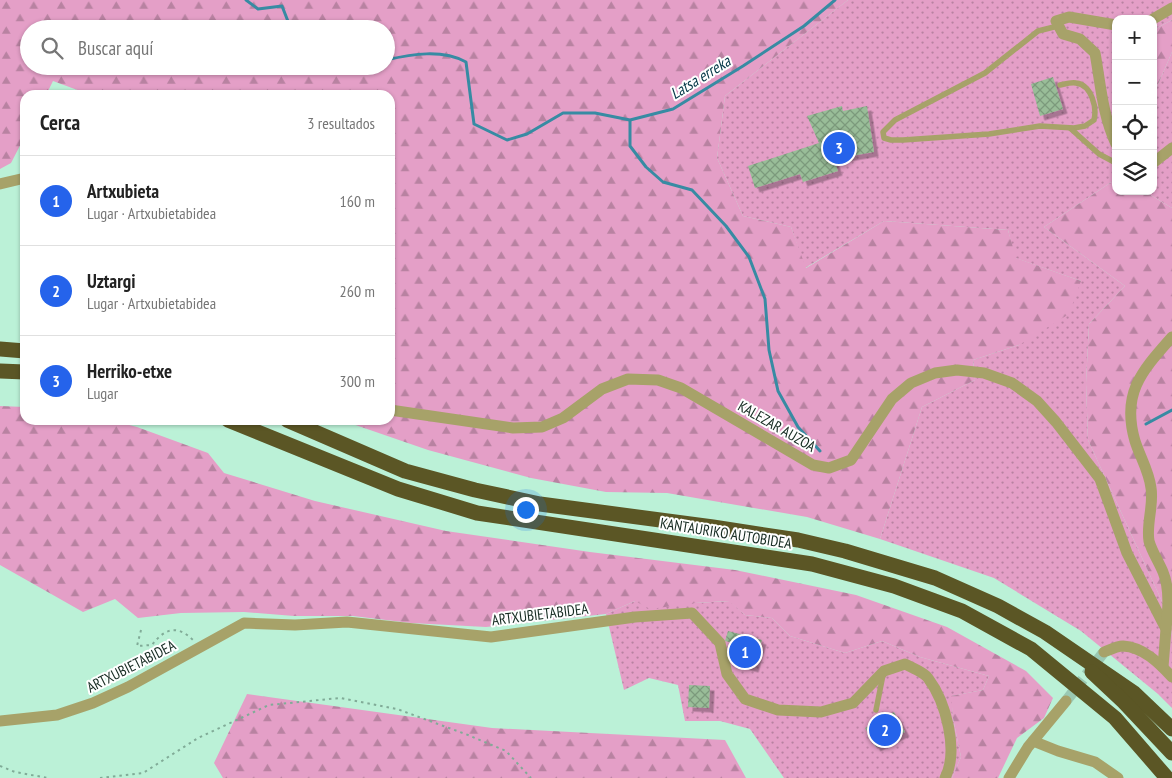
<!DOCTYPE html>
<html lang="es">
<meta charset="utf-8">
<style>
:root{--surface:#fff;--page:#f6f6f6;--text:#222;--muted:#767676;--line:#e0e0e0;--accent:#2563eb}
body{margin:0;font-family:"PT Sans Narrow",sans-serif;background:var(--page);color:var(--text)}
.controls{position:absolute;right:15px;top:15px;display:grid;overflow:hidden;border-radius:10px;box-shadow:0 1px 4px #0004}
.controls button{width:45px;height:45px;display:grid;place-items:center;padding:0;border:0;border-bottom:1px solid var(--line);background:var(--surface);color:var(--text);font:25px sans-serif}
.you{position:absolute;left:525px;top:509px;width:18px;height:18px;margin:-12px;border:4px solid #fff;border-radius:50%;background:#1a73e8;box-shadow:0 0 0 8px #1a73e833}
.badge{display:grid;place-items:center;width:32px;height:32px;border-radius:50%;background:var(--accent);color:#fff;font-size:16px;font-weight:700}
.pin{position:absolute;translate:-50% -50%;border:2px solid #fff;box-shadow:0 1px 5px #0006}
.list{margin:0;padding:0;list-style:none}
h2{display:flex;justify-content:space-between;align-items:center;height:65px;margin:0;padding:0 20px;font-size:21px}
h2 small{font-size:16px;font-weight:400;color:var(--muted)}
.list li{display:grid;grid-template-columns:32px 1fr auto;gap:15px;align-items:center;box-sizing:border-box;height:90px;padding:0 20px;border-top:1px solid var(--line)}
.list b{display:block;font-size:19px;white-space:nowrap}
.list p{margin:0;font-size:16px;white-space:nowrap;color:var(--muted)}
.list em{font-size:16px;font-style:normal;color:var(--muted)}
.icon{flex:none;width:28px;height:28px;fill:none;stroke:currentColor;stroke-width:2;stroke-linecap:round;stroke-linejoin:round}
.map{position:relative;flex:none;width:1172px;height:778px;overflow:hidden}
.search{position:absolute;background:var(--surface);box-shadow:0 1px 4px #0004;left:20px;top:20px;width:375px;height:55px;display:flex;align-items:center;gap:12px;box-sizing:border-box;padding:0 18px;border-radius:28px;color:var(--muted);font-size:19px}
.panel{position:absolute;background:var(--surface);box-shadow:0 1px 4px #0004;left:20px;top:90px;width:375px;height:335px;border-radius:15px}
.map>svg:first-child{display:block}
.grass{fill:url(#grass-dots)}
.forest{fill:url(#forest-firs);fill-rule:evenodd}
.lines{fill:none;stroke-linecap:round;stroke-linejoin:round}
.stream{stroke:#378ba3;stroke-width:3}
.building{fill:url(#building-cross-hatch);filter:url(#shadow)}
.street-tunnel{stroke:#9ac9b3;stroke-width:11;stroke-dasharray:11 5.5;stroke-linecap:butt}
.path{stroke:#80ab97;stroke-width:2;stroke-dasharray:2.5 4;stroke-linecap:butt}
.lane{stroke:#a7a269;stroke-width:5.5}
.street{stroke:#a7a269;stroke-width:11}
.highway{stroke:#5b5625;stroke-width:15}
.labels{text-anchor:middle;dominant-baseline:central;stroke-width:4;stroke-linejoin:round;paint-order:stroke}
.street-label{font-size:15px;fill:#152a21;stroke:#fff}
.water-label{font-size:16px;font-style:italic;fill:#023646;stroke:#fff}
</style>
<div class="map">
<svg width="1172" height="778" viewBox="0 0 1172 778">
<defs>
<pattern id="grass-dots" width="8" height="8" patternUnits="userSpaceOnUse" patternTransform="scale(1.25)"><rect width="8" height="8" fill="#e49fc7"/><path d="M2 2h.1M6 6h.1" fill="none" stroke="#b882a1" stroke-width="1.8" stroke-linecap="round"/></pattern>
<pattern id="forest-firs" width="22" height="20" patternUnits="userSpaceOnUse" patternTransform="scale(1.25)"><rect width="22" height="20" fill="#e49fc7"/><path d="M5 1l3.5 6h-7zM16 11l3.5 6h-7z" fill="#b882a1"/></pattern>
<pattern id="building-cross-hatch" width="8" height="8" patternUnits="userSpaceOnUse" patternTransform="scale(1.25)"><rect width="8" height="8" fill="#99bd98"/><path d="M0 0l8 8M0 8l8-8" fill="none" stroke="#7c9a7c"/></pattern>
<filter id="shadow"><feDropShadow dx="4.5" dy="4.5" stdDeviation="0" flood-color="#0004"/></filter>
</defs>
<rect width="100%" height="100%" fill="#bbf1d7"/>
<g class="grass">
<path d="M848 0H1172V20L1153 30V19H1116V179L1044 227 1125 286 1089 324 1086 383 1088 440 1165 608 1172 635V708L1158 694 1081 631 994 578 880 539 922 407 975 380 973 360 1019 345 1081 281 1015 258 1008 230 884 221 805 268 791 227 743 216 717 158 725 96Z"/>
<path d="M1172 52V208L1144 191H1153V96Z"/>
<path d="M635 601 695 603 730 601 745 615 772 618 790 636 845 653 882 641 920 657 989 676 983 690 952 696 953 718 961 757 952 778H784L750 729 720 721H685L678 685 649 678 624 690 606 614Z"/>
</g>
<g class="forest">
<path d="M0 0H848L725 96 717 158 743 216 791 227 806 268 884 221 1008 230 1016 258 1081 281 1069 314 1019 345 973 360 975 380 922 407 880 539 807 517 667 493 606 492 531 478 428 450 341 420H390V95H91L53 81 46 95H25V136L11 163 0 169ZM29 29H386V66H29Z"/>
<path d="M1172 20V52L1153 96V30Z"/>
<path d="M1116 179V191H1144L1172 208V635L1165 608 1088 440 1086 383 1089 324 1125 286 1044 227Z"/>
<path d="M0 406 25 407V420H110L137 427 208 453 224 473 315 501 446 531 590 552 735 570 856 595 947 627 1026 671 1053 698 1044 718 1017 738 998 778H952L961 757 953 718 951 696 983 690 989 676 920 657 882 641 845 653 790 636 772 618 745 615 729 601 695 603 650 609 635 601 606 614 486 627 411 623 353 616H294L244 612 181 613 138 618 115 599 83 612 0 565Z"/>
<path d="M247 694 492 728 725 740 746 778H223L214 763Z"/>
</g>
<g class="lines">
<g class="stream">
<path d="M246 0 258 9 282 6 291 29"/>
<path d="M386 60C412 54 442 49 466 62L474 124 507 140 527 134 563 113H595L630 120 673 109 743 66 804 26 835 0"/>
<path d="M630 121V146L646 167 663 182 692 190 726 226 749 257 765 299 769 350 778 391 798 427 820 451"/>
<path d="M1146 424 1172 410"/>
</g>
</g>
<g class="building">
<path d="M1053 77 1063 109 1040 116 1031 84Z"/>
<path d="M842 106 843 111 867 106 874 152 834 159 838 171 803 182 800 174 755 188 748 166 819 143 807 116Z"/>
<path d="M728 631 762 640 754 668 728 661 733 643 725 641Z"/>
<path d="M689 685 710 686 709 708 688 707Z"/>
<path d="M894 712 905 732 876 747 865 728Z"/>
</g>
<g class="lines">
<path class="street-tunnel" d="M1066 701 1104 652"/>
<g class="path">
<path d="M141 630 137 646 152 645C164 629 177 624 193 640"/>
<path d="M0 766 15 772 48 778"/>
<path d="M100 778 143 773 198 738 269 705 340 698 397 709 468 735 506 751 531 778"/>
</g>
<g class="lane">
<path d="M1058 26 1038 31 985 73 895 120 883 132 884 138 891 140H903L989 134 1040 126 1074 128 1085 126 1094 120C1097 108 1092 85 1076 83 1071 82 1065 84 1060 85"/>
<path d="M1070 128 1099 154 1116 163"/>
<path d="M876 710 883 675"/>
</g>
<g class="street">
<path d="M1153 19 1172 8"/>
<path d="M1116 25 1069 17 1056 21 1063 34 1080 39 1095 53C1101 86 1102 113 1116 144"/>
<path d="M1153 163 1172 148"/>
<path d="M0 184 25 178"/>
<path d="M390 410 513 428 542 427 563 418 602 389 628 379 658 380 681 388 813 465 829 468 851 460 892 399 911 383 935 373 957 370 984 373 1012 383 1037 401 1056 422 1100 479 1127 553 1166 629 1163 667"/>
<path d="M1166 629C1168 611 1170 589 1163 572 1159 562 1152 552 1149 541 1146 524 1154 505 1151 488 1149 471 1140 457 1135 441 1121 393 1142 371 1172 337"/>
<path d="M1104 652C1109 650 1117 646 1123 646 1143 647 1159 663 1172 677"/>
<path d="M0 721 57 715 93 703 128 687 244 623 295 625 347 622 491 637 635 617 692 613 720 643 727 674 745 699 778 710 821 712 853 703 884 671 905 664C912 668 924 672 928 678 946 702 959 751 945 778"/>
<path d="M1033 741 1058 751 1095 762 1118 778"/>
<path d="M1009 778 1028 747 1066 701"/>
</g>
<g class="highway">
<path d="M0 349 25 351"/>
<path d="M0 371 25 372"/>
<path d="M228 420 398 489 477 513 812 564 894 586 962 611 1031 649 1115 718 1167 778"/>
<path d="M287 420 405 471 475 490 540 504 713 527 798 540 845 551 935 578 998 606 1045 632 1134 693 1172 729"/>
<path d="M1092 672 1124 702 1172 753"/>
</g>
</g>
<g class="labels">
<g class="street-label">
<text transform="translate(777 426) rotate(30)">KALEZAR AUZOA</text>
<text transform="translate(726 533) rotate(9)">KANTAURIKO AUTOBIDEA</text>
<text transform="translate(540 614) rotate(-7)">ARTXUBIETABIDEA</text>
<text transform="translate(131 666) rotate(-27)">ARTXUBIETABIDEA</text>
</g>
<g class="water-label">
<text transform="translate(700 77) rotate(-32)">Latsa erreka</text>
</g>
</g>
</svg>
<div class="controls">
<button>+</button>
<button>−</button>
<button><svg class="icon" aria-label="locate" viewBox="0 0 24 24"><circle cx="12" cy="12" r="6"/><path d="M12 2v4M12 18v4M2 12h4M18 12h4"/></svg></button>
<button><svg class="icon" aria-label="layers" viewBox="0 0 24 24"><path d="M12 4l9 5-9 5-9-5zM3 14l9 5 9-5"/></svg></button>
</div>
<div class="you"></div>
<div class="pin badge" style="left:745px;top:652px">1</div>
<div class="pin badge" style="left:885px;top:730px">2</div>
<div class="pin badge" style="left:839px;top:148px">3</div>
<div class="search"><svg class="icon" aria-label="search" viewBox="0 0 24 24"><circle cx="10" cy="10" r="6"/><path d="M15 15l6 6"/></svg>Buscar aquí</div>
<section class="panel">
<h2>Cerca<small>3 resultados</small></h2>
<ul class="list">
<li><span class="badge">1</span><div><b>Artxubieta</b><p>Lugar · Artxubietabidea</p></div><em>160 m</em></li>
<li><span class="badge">2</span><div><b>Uztargi</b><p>Lugar · Artxubietabidea</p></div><em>260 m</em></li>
<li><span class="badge">3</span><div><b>Herriko-etxe</b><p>Lugar</p></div><em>300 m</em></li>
</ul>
</section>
</div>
